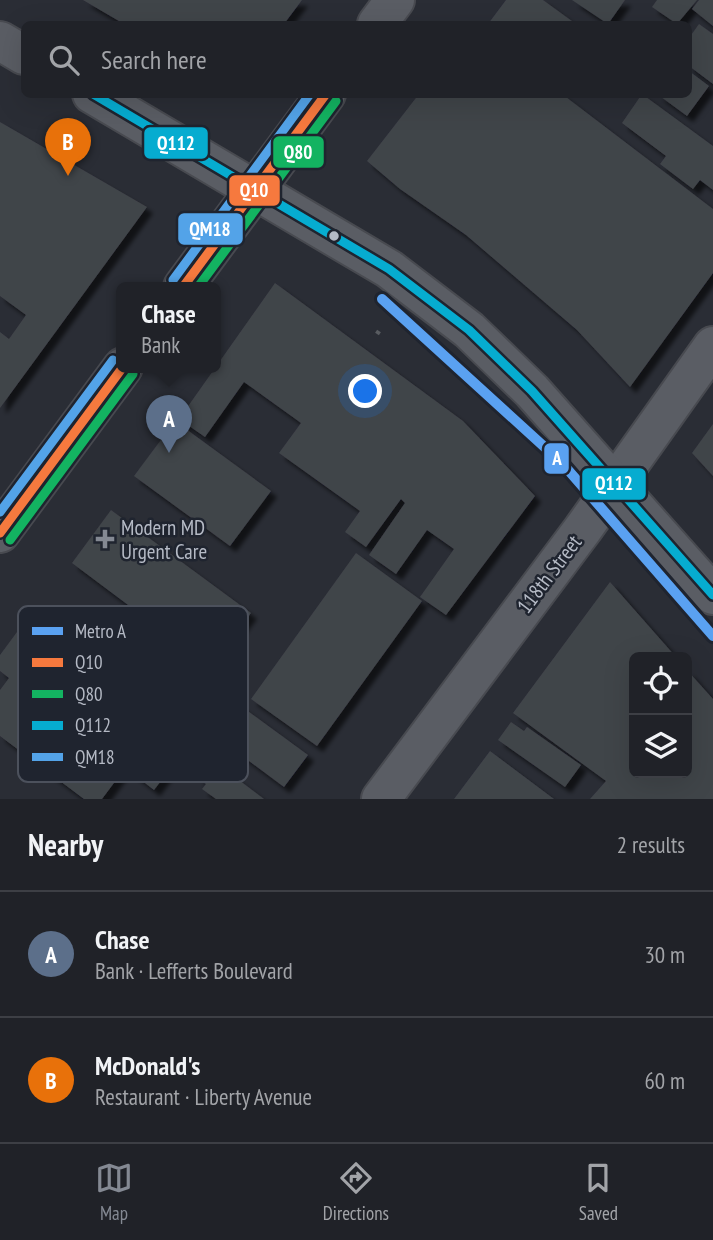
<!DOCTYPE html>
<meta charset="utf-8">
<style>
:root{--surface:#202228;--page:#282a30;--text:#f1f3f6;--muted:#a2a4a8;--line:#3d3f45;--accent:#848993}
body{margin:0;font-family:"PT Sans Narrow",sans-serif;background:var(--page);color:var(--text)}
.controls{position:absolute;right:21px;bottom:21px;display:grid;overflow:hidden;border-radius:10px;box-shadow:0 7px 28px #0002}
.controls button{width:63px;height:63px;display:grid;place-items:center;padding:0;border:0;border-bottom:2px solid var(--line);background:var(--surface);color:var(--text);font:35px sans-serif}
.you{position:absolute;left:366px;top:392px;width:24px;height:24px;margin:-18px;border:5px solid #fff;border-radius:50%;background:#1a73e8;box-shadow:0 0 0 10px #1a73e833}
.badge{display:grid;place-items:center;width:46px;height:46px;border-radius:50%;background:var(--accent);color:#fff;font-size:23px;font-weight:700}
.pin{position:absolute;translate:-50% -58px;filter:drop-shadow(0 2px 4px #0008)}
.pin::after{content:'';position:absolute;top:37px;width:24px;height:21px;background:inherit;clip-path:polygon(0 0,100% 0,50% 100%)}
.popup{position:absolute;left:116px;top:282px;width:105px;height:91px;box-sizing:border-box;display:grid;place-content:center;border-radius:10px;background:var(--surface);filter:drop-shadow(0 2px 5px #0005);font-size:23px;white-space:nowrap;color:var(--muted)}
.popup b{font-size:26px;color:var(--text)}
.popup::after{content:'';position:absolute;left:50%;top:100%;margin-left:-14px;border:14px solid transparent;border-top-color:var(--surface)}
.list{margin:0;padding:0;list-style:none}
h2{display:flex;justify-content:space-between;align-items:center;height:91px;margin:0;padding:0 28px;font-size:30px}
h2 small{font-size:23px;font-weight:400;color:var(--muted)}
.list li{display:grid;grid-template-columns:46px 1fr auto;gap:21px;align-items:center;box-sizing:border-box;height:126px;padding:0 28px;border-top:2px solid var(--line)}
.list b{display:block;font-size:26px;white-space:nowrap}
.list p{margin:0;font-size:23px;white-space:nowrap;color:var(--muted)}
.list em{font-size:23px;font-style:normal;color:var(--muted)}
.icon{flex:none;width:38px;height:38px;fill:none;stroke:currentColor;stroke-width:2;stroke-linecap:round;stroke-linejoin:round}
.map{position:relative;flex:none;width:713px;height:799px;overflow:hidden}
.search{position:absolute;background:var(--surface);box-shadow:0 7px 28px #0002;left:21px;right:21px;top:21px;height:77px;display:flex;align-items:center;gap:18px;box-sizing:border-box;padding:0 24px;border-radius:10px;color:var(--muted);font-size:26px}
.sheet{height:343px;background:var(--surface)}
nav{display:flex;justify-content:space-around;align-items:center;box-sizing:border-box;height:98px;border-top:2px solid var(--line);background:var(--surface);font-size:19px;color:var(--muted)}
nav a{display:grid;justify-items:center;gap:4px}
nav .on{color:var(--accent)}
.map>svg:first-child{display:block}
.building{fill:#41444a;filter:url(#shadow)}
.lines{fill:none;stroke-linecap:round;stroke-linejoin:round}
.minor-casing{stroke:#484a50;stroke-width:42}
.tertiary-casing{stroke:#484a50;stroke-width:42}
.path{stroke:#595c61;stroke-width:4.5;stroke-dasharray:5 5;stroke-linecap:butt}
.minor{stroke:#5a5d64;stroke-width:38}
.tertiary{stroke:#5a5d64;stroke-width:38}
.bus-1-casing{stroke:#1f242f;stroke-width:14}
.bus-2-casing{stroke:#1f242f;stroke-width:14}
.bus-3-casing{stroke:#1f242f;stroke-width:14}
.bus-4-casing{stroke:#1f242f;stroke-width:14}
.bus-1{stroke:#f6793e;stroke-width:9}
.bus-2{stroke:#13b361;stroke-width:9}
.bus-3{stroke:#06acd0;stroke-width:9}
.bus-4{stroke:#53a3e8;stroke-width:9}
.metro-1-casing{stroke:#1f242f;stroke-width:16}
.metro-1{stroke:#5aa1f1;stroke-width:10}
.bus-dot{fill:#b5bac5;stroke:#1f242f;stroke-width:2.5}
.poi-dot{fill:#848993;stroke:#1f242f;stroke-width:2.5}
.labels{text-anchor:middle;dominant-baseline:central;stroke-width:5;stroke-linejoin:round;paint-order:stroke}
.poi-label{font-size:21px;fill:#b5bac5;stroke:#1f242f;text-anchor:start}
.street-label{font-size:21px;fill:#b5bac5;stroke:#1f242f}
.key{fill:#1f242f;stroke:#4c515c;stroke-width:2}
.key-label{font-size:19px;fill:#b5bac5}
.line-badge{stroke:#1f242f;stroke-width:2.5}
.badge-label{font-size:19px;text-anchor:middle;font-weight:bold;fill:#fff}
</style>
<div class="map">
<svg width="713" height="799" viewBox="0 0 713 799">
<defs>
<filter id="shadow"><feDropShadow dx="6" dy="6" stdDeviation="2" flood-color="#0009"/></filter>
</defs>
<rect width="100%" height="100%" fill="#2a2d35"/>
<g class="building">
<path d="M83 0H302L284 24H124Z"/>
<path d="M506 0H543L576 24H488Z"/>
<path d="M572 0H625L608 24Z"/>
<path d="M657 0H697L677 24 652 7Z"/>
<path d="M699 0H713V26L692 9Z"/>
<path d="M699 24 713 34V84L689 66V38Z"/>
<path d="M689 71 709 86 687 116 657 94H689Z"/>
<path d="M419 94H562L713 209V273L630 387 577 330 466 235 400 189 367 161Z"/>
<path d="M642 94 713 146V190L700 180 693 189 660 164 666 156 622 123Z"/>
<path d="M0 122 147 207 0 408V332L9 339 26 315 0 296Z"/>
<path d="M275 283 463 421 535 496 446 615 420 597 454 549 427 530 396 574 369 555 405 503 401 499 366 547 345 532 360 511 279 453 301 423 244 382 205 437 179 419Z"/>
<path d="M175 421 271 491 230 546 134 476Z"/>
<path d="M713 424V476L692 453Z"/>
<path d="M111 510 251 613 211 667 72 563Z"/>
<path d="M356 553 422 601 317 746 251 699Z"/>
<path d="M610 582 676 657H634V773H687V670L713 699V799H590L606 781 513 713Z"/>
<path d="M37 605 172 705 102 799H84L0 736V690L9 678 0 671V655Z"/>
<path d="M241 706 308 755 284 787 210 732 228 707 236 713Z"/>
<path d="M169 711 200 732 190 748 176 739 174 743 156 731Z"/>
<path d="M511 722 524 731 527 727 581 765 565 787 498 740Z"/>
<path d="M490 751 554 799H454Z"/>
<path d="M140 752 167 773 154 790 127 769Z"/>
<path d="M218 764 264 799H216L202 789 206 784 198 779 204 771 210 775Z"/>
</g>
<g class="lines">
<defs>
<path id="minor" d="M381 799 583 529 713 346"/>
<g id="tertiary">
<path d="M377 24 395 0"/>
<path d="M0 41 24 55"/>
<path d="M92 94 389 269 469 330 532 391 713 595"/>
<path d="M183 287 326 94"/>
<path d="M0 533 123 367"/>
</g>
</defs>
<use href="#minor" class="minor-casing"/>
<use href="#tertiary" class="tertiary-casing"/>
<path class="path" d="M377 334 379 331"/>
<use href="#minor" class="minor"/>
<use href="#tertiary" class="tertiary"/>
<defs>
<g id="bus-1">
<path d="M183 287 326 94"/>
<path d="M0 533 123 367"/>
</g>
<g id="bus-2">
<path d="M198 287 336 101"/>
<path d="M10 540 133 374"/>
</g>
<path id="bus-3" d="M93 94 389 269 469 330 532 391 713 595"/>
<g id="bus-4">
<path d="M173 280 310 94"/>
<path d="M0 512 113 360"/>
</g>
</defs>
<use href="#bus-1" class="bus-1-casing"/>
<use href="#bus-2" class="bus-2-casing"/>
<use href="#bus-3" class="bus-3-casing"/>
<use href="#bus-4" class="bus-4-casing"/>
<use href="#bus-1" class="bus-1"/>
<use href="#bus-2" class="bus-2"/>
<use href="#bus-3" class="bus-3"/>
<use href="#bus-4" class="bus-4"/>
<defs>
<path id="metro-1" d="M382 299 562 463 713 636"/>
</defs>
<use href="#metro-1" class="metro-1-casing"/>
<use href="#metro-1" class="metro-1"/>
</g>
<circle class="bus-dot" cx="334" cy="236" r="6"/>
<path class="poi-dot" d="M101.5 528.5h7v7h7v7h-7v7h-7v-7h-7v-7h7z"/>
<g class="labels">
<g class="poi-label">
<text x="121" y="527">Modern MD<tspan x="121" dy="24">Urgent Care</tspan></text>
</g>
<g class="street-label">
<text transform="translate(549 574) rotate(-53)">118th Street</text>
</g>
</g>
<rect x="18" y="606" width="230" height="176" rx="10" class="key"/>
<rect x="32" y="627" width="31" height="8" fill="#5aa1f1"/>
<rect x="32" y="658" width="31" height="9" fill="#f6793e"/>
<rect x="32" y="690" width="31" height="8" fill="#13b361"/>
<rect x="32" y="721" width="31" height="9" fill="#06acd0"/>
<rect x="32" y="753" width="31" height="8" fill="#53a3e8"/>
<g class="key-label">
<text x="75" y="638">Metro A</text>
<text x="75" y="669">Q10</text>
<text x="75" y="701">Q80</text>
<text x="75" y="732">Q112</text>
<text x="75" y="764">QM18</text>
</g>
<g class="line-badge">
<rect x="143" y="126" width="66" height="34" rx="7" fill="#06acd0"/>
<rect x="272" y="135" width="53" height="34" rx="7" fill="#13b361"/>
<rect x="228" y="174" width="53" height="33" rx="7" fill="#f6793e"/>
<rect x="177" y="212" width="67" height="34" rx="7" fill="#53a3e8"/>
<rect x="543" y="442" width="27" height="33" rx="7" fill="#5aa1f1"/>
<rect x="581" y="467" width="66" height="34" rx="7" fill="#06acd0"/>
</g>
<g class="badge-label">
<text x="176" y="150">Q112</text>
<text x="298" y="159">Q80</text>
<text x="254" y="197">Q10</text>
<text x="210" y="236">QM18</text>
<text x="557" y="465">A</text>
<text x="614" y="490">Q112</text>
</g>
</svg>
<div class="controls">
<button><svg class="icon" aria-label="locate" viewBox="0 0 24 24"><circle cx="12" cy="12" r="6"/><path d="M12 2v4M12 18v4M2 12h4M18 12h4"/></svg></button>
<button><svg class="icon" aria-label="layers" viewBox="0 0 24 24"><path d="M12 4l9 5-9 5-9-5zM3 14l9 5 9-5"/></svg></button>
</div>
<div class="you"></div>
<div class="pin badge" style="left:169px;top:453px;background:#5c6f8a">A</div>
<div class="popup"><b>Chase</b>Bank</div>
<div class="pin badge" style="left:68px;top:176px;background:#e8710a">B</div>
<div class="search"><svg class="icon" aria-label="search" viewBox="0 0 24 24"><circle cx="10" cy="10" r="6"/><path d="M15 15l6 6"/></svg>Search here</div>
</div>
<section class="sheet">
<h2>Nearby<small>2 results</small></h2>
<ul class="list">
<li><span class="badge" style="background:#5c6f8a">A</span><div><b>Chase</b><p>Bank · Lefferts Boulevard</p></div><em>30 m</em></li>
<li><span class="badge" style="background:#e8710a">B</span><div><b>McDonald's</b><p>Restaurant · Liberty Avenue</p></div><em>60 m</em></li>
</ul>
</section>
<nav>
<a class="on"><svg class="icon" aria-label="map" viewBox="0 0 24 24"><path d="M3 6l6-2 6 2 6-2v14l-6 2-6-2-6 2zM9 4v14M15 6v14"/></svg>Map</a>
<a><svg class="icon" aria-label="directions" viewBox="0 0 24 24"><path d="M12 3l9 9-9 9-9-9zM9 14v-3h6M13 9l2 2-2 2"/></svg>Directions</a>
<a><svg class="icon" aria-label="saved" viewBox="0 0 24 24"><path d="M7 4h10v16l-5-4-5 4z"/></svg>Saved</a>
</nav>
